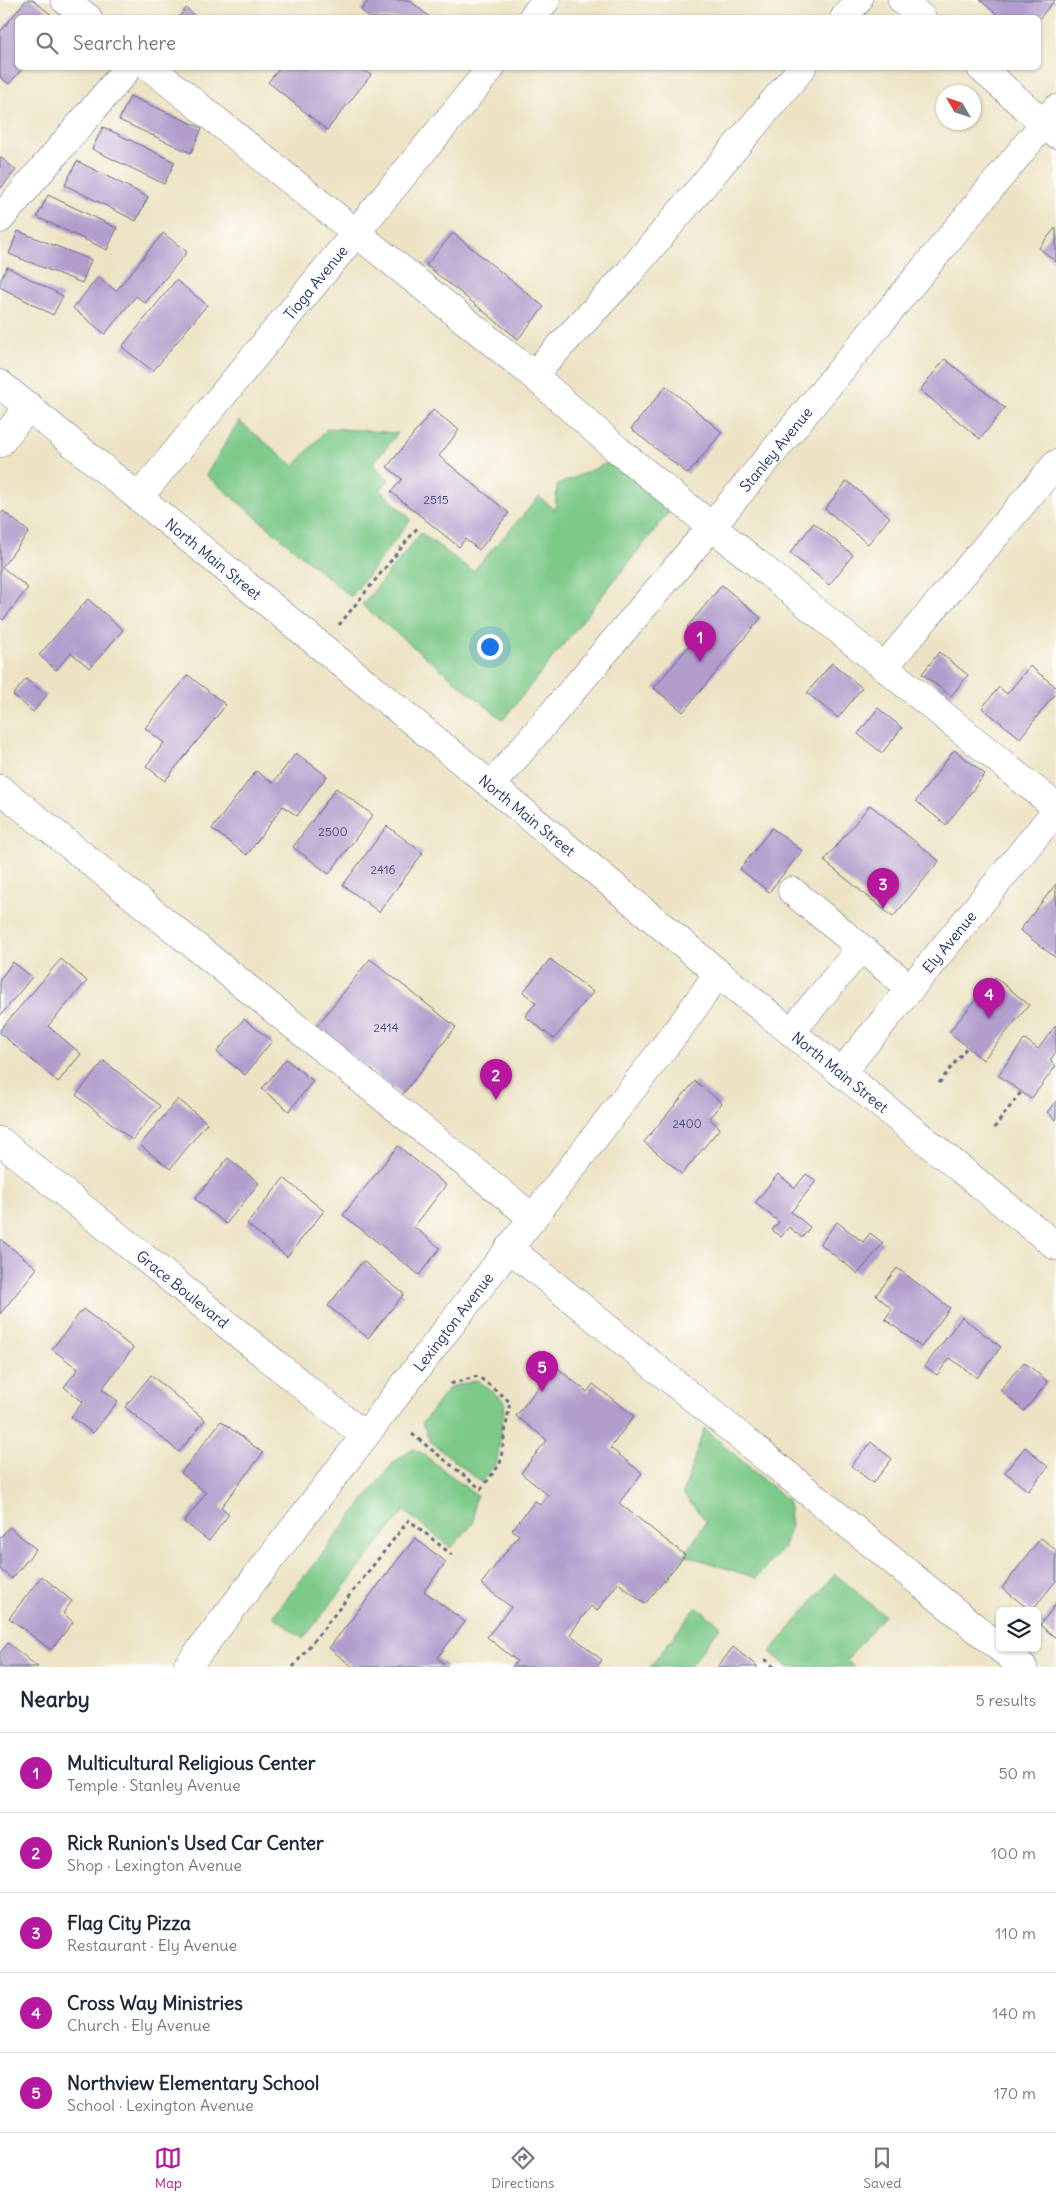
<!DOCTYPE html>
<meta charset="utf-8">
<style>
:root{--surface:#fff;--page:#f6f6f7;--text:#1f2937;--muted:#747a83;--line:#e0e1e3;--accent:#b5179e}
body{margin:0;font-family:Delius,sans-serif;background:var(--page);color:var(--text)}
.controls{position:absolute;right:15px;bottom:15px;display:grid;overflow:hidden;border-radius:8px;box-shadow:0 1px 4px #0004}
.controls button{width:45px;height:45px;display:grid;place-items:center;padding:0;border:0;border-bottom:1px solid var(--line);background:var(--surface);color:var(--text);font:25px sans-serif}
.compass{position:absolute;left:936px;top:85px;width:45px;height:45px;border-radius:50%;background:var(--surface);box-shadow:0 1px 4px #0004;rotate:309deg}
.you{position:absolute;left:489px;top:646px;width:18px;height:18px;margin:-12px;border:4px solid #fff;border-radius:50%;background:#1a73e8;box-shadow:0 0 0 8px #1a73e833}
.badge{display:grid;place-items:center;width:32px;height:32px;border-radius:50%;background:var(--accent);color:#fff;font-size:16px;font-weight:700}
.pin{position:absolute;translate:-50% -41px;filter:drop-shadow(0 1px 2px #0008)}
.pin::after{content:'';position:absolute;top:26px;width:18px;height:15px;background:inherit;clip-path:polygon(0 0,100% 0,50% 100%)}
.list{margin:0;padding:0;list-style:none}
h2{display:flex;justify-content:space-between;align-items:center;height:65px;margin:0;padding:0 20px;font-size:21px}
h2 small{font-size:16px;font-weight:400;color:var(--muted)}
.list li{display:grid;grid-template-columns:32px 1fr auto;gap:15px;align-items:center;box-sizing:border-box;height:80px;padding:0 20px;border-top:1px solid var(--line)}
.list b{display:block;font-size:19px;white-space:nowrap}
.list p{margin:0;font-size:16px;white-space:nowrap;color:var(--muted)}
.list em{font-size:16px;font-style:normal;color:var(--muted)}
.icon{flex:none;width:28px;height:28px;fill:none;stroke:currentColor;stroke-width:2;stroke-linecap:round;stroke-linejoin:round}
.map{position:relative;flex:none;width:1056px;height:1667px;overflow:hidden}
.search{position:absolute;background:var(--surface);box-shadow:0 1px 4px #0004;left:15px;right:15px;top:15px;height:55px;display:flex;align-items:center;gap:12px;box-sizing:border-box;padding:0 18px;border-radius:8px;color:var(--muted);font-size:19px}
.sheet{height:465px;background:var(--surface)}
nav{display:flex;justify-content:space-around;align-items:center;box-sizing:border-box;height:70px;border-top:1px solid var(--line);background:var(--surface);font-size:14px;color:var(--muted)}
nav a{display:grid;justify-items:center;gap:2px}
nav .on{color:var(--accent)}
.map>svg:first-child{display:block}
.green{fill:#7bc988;stroke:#4b7c73}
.building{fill:#b29dcd}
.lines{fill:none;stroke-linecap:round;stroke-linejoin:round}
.minor-casing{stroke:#646e82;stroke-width:29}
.major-casing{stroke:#646e82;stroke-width:29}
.path{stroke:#646e82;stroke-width:3;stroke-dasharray:4 4;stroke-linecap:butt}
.minor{stroke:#fff;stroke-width:28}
.major{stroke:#fff;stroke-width:28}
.labels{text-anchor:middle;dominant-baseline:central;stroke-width:5;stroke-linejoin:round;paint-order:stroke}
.number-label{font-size:12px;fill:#414a7a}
.street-label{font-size:15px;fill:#1b2f5e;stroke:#fdfcf7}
</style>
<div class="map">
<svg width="1056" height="1667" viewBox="0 0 1056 1667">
<rect width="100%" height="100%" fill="#fdfcf7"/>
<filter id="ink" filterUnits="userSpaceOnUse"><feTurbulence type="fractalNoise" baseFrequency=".02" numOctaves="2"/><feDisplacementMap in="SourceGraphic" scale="10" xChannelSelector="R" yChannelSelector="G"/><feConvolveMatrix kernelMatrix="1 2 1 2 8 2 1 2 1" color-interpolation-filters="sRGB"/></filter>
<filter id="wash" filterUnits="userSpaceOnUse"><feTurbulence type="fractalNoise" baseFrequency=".0096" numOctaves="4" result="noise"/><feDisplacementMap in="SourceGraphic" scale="20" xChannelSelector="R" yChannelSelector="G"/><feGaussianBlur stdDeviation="1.12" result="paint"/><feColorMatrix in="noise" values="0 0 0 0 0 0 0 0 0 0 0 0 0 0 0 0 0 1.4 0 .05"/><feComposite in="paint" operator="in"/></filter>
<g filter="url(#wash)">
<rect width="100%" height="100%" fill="#ede3c4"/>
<g class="green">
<path d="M239 421 294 466 328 428 398 433 373 464 389 480 380 490 411 519 351 597 206 475Z"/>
<path d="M614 460 673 507 503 720 362 605 421 533 473 571 539 497 555 510 557 485Z"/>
<path d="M478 1380 505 1402 497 1462 481 1482 430 1441 422 1423 450 1387Z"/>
<path d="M704 1428 788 1501 791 1526 783 1549 756 1578 685 1555 645 1604 618 1583 597 1611 609 1495 685 1555 706 1521 683 1494Z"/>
<path d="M413 1449 423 1454 477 1496 474 1502V1522L451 1548 404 1511 303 1639 273 1616 394 1462Z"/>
<path d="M835 1574 884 1615 847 1660 854 1667H788L770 1652Z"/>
<path d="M696 1607 721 1626 689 1667H650Z"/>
</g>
<g id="blocks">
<g class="building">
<path d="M26 0H33L55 18H18V68H23L9 84 0 77V32Z"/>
<path d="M369 0H409L431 18H370L361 10Z"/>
<path d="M980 0H1055L1038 20V18H1001Z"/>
<path d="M186 8 197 18H178Z"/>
<path d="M280 68H361L371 75 327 130 268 82Z"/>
<path d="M130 96 202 128 191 153 119 120Z"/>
<path d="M103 127 175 162 164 184 92 149Z"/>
<path d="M0 157 16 170 0 189Z"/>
<path d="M77 161 148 197 136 221 65 185Z"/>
<path d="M48 195 117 228 107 250 37 217Z"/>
<path d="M1056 227V262L1039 248Z"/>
<path d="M18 231 91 260 82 283 9 254Z"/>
<path d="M163 233 187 252 145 303 136 296 105 334 73 308 98 277 116 291Z"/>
<path d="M453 233 544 307 518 339 426 265Z"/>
<path d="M7 267 63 296 53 315 0 287V281Z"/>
<path d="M176 280 207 305 153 371 122 347Z"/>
<path d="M945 359 1005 408 980 439 920 390Z"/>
<path d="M666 386 722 432 688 474 631 429Z"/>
<path d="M433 410 459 430 439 456 509 513 479 550 465 539 459 547 391 492 402 479 387 467Z"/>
<path d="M847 481 890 517 868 544 825 509Z"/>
<path d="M3 511 29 532 2 567 28 588 3 620 0 617V515Z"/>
<path d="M814 523 853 555 829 585 790 553Z"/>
<path d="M722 585 761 618 683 712 654 688 697 636 687 627Z"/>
<path d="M88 599 123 630 90 668 71 653 56 670 39 655Z"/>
<path d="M939 652 968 675 951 696 922 674Z"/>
<path d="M832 663 862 688 838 718 807 693Z"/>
<path d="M1030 666 1056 687V693L1020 738 982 708 999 687 1007 694Z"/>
<path d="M188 675 226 705 165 781 146 766 164 743 145 728Z"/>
<path d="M26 679 47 695 33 712 13 695Z"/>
<path d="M878 708 902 728 882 753 858 734Z"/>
<path d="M954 750 985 774 946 825 916 801Z"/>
<path d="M296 753 327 776 297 816 283 806 247 855 212 829 256 771 273 783Z"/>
<path d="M336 788 373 815 329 874 293 847Z"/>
<path d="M870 805 939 861 893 917 824 861Z"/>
<path d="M387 826 423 853 379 912 343 885Z"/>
<path d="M772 828 802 851 769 892 740 869Z"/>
<path d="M1056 884V958L1020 930Z"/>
<path d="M61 959 87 981 48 1026 81 1054 58 1082 0 1033V1030Z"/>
<path d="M370 959 456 1027 402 1095 316 1027Z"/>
<path d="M550 959 593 992 554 1039 525 1016 536 1003 523 992Z"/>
<path d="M13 962 32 977 0 1016V979Z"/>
<path d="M995 977 1029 1005 983 1060 949 1032Z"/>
<path d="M244 1019 272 1041 245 1075 217 1052Z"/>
<path d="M1056 1025V1052L1050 1060 1056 1066 1031 1099 998 1075 1025 1039 1038 1049Z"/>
<path d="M286 1059 313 1081 289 1111 262 1089Z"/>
<path d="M104 1061 160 1106 132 1140 76 1095Z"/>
<path d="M695 1081 722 1103 709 1118 720 1128 682 1174 644 1142Z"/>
<path d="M178 1099 207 1123 170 1169 140 1145Z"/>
<path d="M1056 1101V1120L1047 1112Z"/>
<path d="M398 1146 446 1185 414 1227 440 1248 419 1275 343 1215Z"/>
<path d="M228 1158 259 1183 226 1224 195 1199Z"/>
<path d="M778 1174 795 1188 806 1174 816 1181 791 1212 810 1227 802 1238 789 1227 781 1237 772 1230 779 1222 755 1203Z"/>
<path d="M284 1178 324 1211 287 1257 247 1224Z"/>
<path d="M837 1222 863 1242 870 1233 883 1243 858 1274 820 1244Z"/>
<path d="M0 1239 37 1268 0 1314Z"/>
<path d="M363 1261 404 1294 368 1338 328 1306Z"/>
<path d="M897 1268 950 1308 921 1347 885 1319 892 1309 876 1295Z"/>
<path d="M83 1309 133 1348 102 1389 118 1401 93 1433 71 1417 83 1402 64 1387 78 1369 52 1349Z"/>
<path d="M962 1317 1001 1347 977 1378 950 1358 937 1375 925 1366Z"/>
<path d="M1024 1362 1048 1382 1024 1411 1000 1390Z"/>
<path d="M555 1366 587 1392 593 1384 634 1416 610 1448 642 1473 619 1503 685 1555 645 1604 618 1583 597 1611 591 1606 570 1634 602 1660 597 1667H512L517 1661 487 1637 511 1607 481 1584 519 1535 512 1530 535 1501 541 1505 548 1495 521 1473 547 1440 516 1416Z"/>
<path d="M151 1375 205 1420 179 1452 125 1407Z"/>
<path d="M221 1421 263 1453 221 1507 229 1514 209 1541 184 1522 206 1493 181 1473Z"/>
<path d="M871 1442 892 1459 873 1483 851 1466Z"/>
<path d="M1025 1447 1048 1467 1028 1491 1005 1472Z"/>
<path d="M9 1527 36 1549 12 1579 0 1569V1538Z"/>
<path d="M415 1538 446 1562 424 1591 465 1622 437 1658 448 1667H353L329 1648Z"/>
<path d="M1041 1538 1056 1550V1581L1031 1611 1002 1588Z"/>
<path d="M42 1576 72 1601 63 1613 73 1622 51 1650 9 1618Z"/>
<path d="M1056 1604V1638L1040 1625Z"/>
<path d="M8 1643 38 1667H0V1653Z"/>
<path d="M733 1647 758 1667H718Z"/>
</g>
</g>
</g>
<g filter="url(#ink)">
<use href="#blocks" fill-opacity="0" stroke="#646e82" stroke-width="1"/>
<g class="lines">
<defs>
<g id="minor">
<path d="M65 0 88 18"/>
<path d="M902 0 922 18"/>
<path d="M532 18 546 0"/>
<path d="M844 18 858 0"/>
<path d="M151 68 533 375 619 451 1056 807"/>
<path d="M981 68 1056 134"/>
<path d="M0 219 128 68"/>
<path d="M533 375 629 273 802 68"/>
<path d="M0 443 29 406"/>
<path id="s1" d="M139 497 491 68"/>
<path d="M884 667 1056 464"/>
<path id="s2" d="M491 786 712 526 1056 109"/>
<path d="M0 789 533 1218"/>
<path d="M792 891 910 988"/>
<path d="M791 1032 861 948"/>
<path id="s3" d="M841 1073 1056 811"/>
<path id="s4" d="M0 1141 365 1436"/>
<path d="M509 1248 1000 1648"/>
<path d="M1000 1648 1023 1667"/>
<path id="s5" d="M187 1667 686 1019 718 973"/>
</g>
<g id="major">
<path id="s6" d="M0 384 597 872 718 973 1056 1246"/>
</g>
</defs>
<use href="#minor" class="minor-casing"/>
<use href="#major" class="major-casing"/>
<g class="path">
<path d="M339 625 418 527"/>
<path d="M939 1083 967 1047"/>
<path d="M994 1128 1021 1092"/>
<path d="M412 1434 481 1489 500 1464 510 1402 478 1376 450 1384"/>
<path d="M765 1659 774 1667"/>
<path d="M293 1667 409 1520 452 1555"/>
</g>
<use href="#minor" class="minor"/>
<use href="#major" class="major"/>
</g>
</g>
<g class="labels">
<g class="number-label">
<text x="436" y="499">2515</text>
<text x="333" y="831">2500</text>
<text x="383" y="869">2416</text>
<text x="386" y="1027">2414</text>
<text x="687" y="1123">2400</text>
</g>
<g class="street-label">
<text stroke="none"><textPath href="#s1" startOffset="278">Tioga Avenue</textPath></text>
<text stroke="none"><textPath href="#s2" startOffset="441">Stanley Avenue</textPath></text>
<text stroke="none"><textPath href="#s6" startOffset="276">North Main Street</textPath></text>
<text stroke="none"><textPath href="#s6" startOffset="681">North Main Street</textPath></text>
<text stroke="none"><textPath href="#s3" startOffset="170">Ely Avenue</textPath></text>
<text stroke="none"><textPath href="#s6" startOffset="1086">North Main Street</textPath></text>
<text stroke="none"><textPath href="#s4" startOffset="235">Grace Boulevard</textPath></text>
<text stroke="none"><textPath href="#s5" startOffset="436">Lexington Avenue</textPath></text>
</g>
</g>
</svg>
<div class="controls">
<button><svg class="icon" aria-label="layers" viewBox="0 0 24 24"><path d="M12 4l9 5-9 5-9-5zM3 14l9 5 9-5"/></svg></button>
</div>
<svg class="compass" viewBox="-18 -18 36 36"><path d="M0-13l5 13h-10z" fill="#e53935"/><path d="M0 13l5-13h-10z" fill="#747a83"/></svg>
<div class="you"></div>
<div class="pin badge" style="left:700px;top:662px">1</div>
<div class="pin badge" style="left:496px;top:1100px">2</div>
<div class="pin badge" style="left:883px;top:909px">3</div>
<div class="pin badge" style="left:989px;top:1019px">4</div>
<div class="pin badge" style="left:542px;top:1392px">5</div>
<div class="search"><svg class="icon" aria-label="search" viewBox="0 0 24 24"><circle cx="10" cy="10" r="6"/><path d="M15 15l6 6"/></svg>Search here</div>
</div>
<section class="sheet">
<h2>Nearby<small>5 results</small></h2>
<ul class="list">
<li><span class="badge">1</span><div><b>Multicultural Religious Center</b><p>Temple · Stanley Avenue</p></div><em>50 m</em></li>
<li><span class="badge">2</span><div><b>Rick Runion's Used Car Center</b><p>Shop · Lexington Avenue</p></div><em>100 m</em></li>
<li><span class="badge">3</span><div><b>Flag City Pizza</b><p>Restaurant · Ely Avenue</p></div><em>110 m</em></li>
<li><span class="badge">4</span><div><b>Cross Way Ministries</b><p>Church · Ely Avenue</p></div><em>140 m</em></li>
<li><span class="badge">5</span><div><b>Northview Elementary School</b><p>School · Lexington Avenue</p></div><em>170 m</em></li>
</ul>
</section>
<nav>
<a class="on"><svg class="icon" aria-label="map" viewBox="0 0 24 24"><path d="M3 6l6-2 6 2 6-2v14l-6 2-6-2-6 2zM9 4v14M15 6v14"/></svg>Map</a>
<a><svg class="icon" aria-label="directions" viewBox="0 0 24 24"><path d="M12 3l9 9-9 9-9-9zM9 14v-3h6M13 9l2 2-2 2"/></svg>Directions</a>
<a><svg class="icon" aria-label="saved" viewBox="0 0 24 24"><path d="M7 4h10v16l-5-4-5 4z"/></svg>Saved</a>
</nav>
